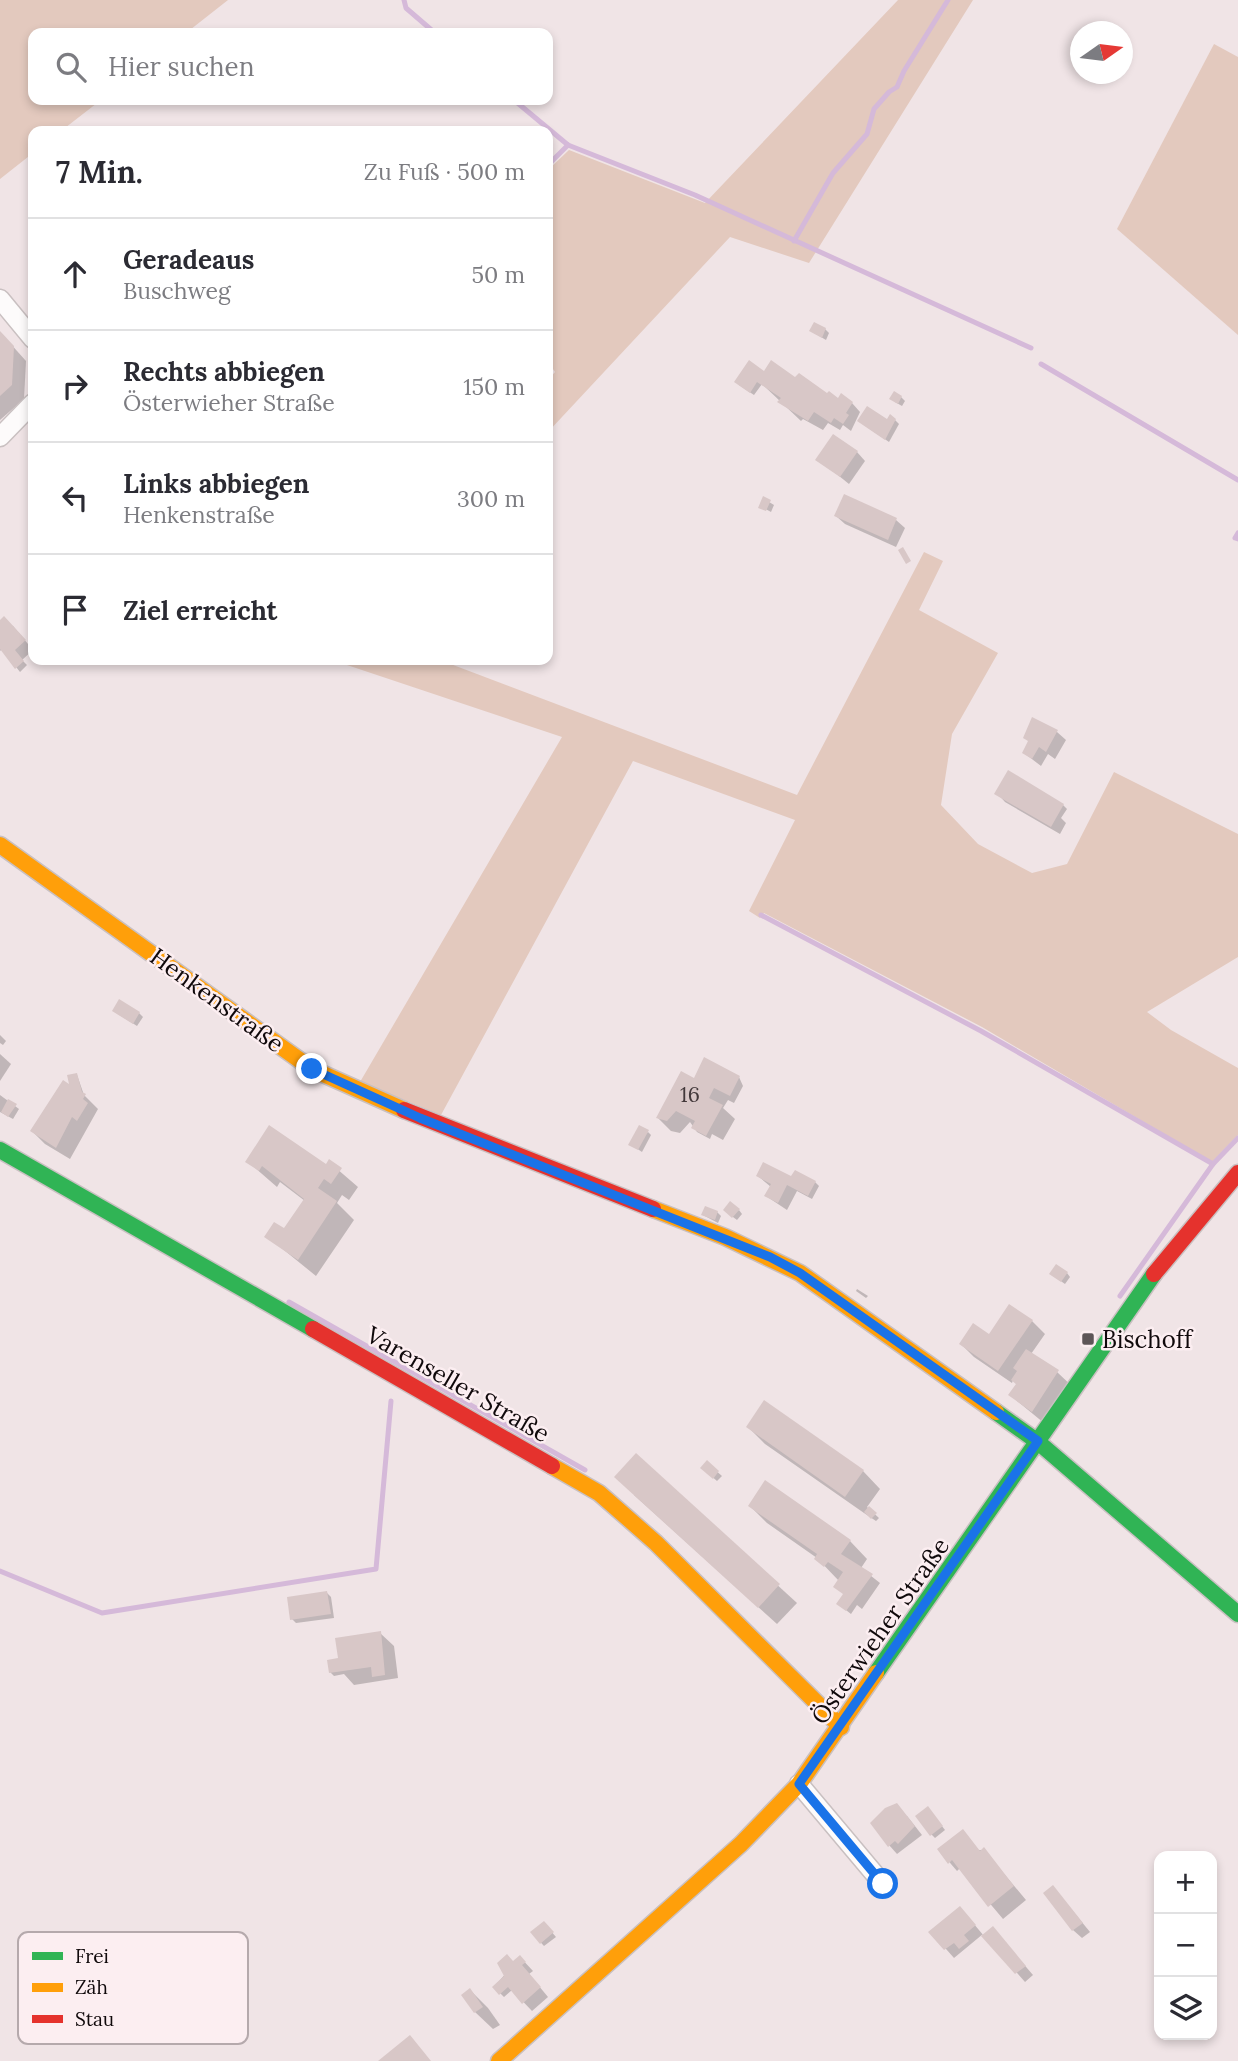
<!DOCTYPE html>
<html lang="de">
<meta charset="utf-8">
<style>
:root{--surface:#fff;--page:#f7f7f7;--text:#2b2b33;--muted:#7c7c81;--line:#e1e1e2}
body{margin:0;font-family:Lora,serif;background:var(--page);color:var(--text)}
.controls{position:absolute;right:21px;bottom:21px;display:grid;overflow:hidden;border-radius:14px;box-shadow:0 4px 10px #0003}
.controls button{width:63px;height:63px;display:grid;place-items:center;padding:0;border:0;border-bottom:2px solid var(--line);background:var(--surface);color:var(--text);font:35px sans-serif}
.compass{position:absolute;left:1070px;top:21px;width:63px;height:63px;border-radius:50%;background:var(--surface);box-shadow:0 4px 10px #0003;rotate:76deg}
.stop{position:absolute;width:21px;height:21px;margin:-16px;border:5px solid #1a73e8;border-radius:50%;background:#fff}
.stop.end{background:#1a73e8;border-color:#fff;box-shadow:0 2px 7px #0008}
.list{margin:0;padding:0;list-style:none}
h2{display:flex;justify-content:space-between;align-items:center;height:91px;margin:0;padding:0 28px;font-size:30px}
h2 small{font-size:23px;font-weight:400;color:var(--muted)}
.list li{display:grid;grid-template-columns:46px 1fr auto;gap:21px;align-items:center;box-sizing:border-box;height:112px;padding:0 28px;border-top:2px solid var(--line)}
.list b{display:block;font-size:26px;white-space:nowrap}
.list p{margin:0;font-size:23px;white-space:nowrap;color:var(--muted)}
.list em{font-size:23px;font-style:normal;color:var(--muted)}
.icon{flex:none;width:38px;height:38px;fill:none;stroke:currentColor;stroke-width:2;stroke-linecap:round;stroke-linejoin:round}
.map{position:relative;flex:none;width:1238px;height:2061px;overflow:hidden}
.search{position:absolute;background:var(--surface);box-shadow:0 4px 10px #0003;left:28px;top:28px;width:525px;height:77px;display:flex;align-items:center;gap:18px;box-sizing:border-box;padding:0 24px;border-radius:14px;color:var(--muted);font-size:26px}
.panel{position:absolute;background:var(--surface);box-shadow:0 4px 10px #0003;left:28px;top:126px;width:525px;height:539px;border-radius:14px}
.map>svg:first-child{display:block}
.green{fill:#e3c9be}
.shadow{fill:#0003}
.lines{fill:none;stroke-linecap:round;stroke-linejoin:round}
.stream{stroke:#d5b9d9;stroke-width:5}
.building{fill:#d8c7c7}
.street-casing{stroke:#c9c0c1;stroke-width:21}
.fast-casing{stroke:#c9c0c1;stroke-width:19}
.slow-casing{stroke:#c9c0c1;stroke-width:19}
.jam-casing{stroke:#c9c0c1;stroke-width:19}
.street{stroke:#fdfbfb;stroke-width:18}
.fast{stroke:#30b455;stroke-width:16}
.slow{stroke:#ff9f0a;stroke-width:16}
.jam{stroke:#e5322d;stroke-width:16}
.route{stroke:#1a73e8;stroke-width:9}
.poi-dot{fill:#5e5658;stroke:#fceef1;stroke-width:2.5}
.labels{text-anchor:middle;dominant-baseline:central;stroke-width:5;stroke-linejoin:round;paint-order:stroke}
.number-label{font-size:21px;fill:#42383a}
.street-label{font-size:24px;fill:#10090b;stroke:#fceef1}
.poi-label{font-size:24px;fill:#10090b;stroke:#fceef1;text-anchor:start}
.key{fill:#fceef1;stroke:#b5a9ac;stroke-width:2}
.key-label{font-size:19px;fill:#10090b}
</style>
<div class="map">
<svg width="1238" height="2061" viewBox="0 0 1238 2061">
<rect width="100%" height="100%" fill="#f0e4e6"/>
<g class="green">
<path d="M0 0H228L186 33H33V100H101L61 131H33V153L0 179Z"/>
<path d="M898 0H973L809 263 730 237 548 432V380L555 372 548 362V170L569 150 705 203Z"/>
<path d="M1214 44 1238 57V335L1117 229Z"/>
<path d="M924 552 943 561 919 610 998 653 952 734 941 805 978 844 1032 873 1067 864 1114 772 1238 834V957L1147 1012 1171 1030 1238 1068V1135L1212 1162 982 1027 764 913 760 918 749 911 795 820 633 761 441 1115 360 1082 562 737 332 660H440L797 795Z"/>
</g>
<g class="shadow">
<path d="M825 329 829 333 826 340 811 331Z"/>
<path d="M0 332 26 361 24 399 0 420Z"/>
<path d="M765 373 852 403 860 412 851 431 843 425 840 430 828 423 823 430 803 419 801 421 762 384 754 395 739 385Z"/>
<path d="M901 397 905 401 902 406 895 402Z"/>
<path d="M895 420 899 424 889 442 863 424Z"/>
<path d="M857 452 865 461 849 484 818 459Z"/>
<path d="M764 499 774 505 771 512 762 507Z"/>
<path d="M836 516 896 520 905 528 896 547 845 524Z"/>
<path d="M0 622 13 626 33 650 22 660 27 665 20 672 2 649 0 651Z"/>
<path d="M1033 719 1057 732 1066 740 1055 759 1048 754 1041 766 1024 753 1030 742Z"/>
<path d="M997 793 1063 805 1067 809 1061 818 1066 823 1060 834 1005 802Z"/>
<path d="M139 1013 143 1017 137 1026 118 1014Z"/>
<path d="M0 1035 6 1041 3 1045 0 1043Z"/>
<path d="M0 1054 11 1064 0 1081Z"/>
<path d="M77 1075 84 1095 98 1109 70 1159 45 1144 32 1131 76 1090Z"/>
<path d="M739 1077 743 1086 734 1103 728 1100 723 1108 735 1119 723 1140 712 1134 710 1139 697 1132 690 1122 680 1133 671 1131 658 1118 695 1080Z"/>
<path d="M0 1095 19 1109 13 1119 0 1112Z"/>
<path d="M270 1127 326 1166 329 1162 358 1187 349 1200 342 1195 337 1203 354 1220 316 1276 279 1246 284 1231 305 1201 280 1182 277 1187 247 1161Z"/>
<path d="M648 1132 651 1135 642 1152 630 1144Z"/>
<path d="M758 1176 815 1182 819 1186 812 1199 797 1191 787 1210 766 1196 771 1187Z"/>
<path d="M739 1210 742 1214 737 1220 729 1214Z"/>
<path d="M717 1212 721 1216 718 1223 703 1215Z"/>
<path d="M1067 1273 1070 1277 1065 1284 1055 1277Z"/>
<path d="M857 1289 868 1296 866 1298 856 1291Z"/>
<path d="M1032 1321 1045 1334 1031 1354 1057 1372 1075 1389 1050 1428 1010 1395 1017 1385 1013 1380 1012 1383 974 1357 961 1344Z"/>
<path d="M748 1427 863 1471 880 1489 867 1507 879 1518 876 1521 864 1513 765 1444Z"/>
<path d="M636 1456 797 1603 777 1624 634 1495Z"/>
<path d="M707 1463 722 1476 717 1481 702 1468Z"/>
<path d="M750 1506 850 1541 867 1559 861 1568 880 1583 862 1609 857 1605 851 1614 842 1607 844 1595 839 1581 817 1558 767 1523Z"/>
<path d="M327 1593 331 1597 334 1618 296 1623 292 1619Z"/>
<path d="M380 1633 394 1646 398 1678 354 1685 344 1674 334 1676 330 1672 340 1660Z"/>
<path d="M931 1812 945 1830 935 1838 931 1834Z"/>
<path d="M907 1816 922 1835 897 1854 889 1845Z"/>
<path d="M939 1850H984L1026 1900 1003 1919 960 1868 957 1871Z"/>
<path d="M1053 1887 1090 1932 1082 1938 1073 1930Z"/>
<path d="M968 1917 984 1936 1008 1946 1033 1975 1025 1982 983 1934 954 1958 931 1932Z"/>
<path d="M544 1923 556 1937 544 1946 532 1933Z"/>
<path d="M520 1957 533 1971 529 1974 548 1997 532 2011 512 1990 504 1997 494 1987Z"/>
<path d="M470 1990 488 2008 500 2025 493 2029 475 2012Z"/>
</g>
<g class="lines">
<g class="stream">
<path d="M404 0 406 8 435 33"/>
<path d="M514 100 568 145 695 195 1031 348"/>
<path d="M548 165 568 145"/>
<path d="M794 241 833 173 867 134 874 109 889 92 897 87 904 71 948 0"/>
<path d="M1041 364 1238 480"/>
<path d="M1238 533 1235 538 1238 539"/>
<path d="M761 915 981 1031 1213 1164"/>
<path d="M1120 1296 1213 1164 1238 1138"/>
<path d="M289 1302 585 1470"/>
<path d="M0 1571 102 1613 376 1569 391 1401"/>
</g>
</g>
<g class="building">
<path d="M814 322 826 328 822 338 809 331Z"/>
<path d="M0 331 14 346 12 385 0 396Z"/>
<path d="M749 360 764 371 771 360 795 377 799 373 827 393 829 391 838 398 841 393 853 402 846 413 849 415 843 424 834 418 831 423 814 412 808 421 777 402 781 398 757 382 750 393 734 382Z"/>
<path d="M894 391 902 396 898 404 889 399Z"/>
<path d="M867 406 887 419 890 414 896 419 885 440 857 421Z"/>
<path d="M833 434 858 451 840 477 815 460Z"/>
<path d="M844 494 897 518 888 540 834 516Z"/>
<path d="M763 496 771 500 766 511 758 508Z"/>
<path d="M903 547 911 561 906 564 898 550Z"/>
<path d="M4 616 26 640 15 650 24 661 15 669 0 649V620Z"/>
<path d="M1032 717 1058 730 1046 752 1039 747 1032 759 1022 753 1028 741 1023 738Z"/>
<path d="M1008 770 1064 804 1051 827 994 794Z"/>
<path d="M119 999 140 1012 133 1024 112 1011Z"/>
<path d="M704 1057 740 1076 730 1096 714 1088 709 1098 723 1105 706 1136 691 1128 695 1121 676 1111 667 1121 656 1118 681 1071 694 1078Z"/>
<path d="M77 1073 82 1092 86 1094 83 1099 88 1103 77 1121 72 1117 56 1148 30 1131 63 1080 69 1084 67 1075Z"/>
<path d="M8 1099 17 1104 8 1117 1 1112Z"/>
<path d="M269 1125 326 1164 329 1159 342 1168 331 1184 324 1179 318 1188 337 1201 298 1260 264 1237 274 1222 284 1228 304 1199 262 1166 259 1171 245 1162Z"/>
<path d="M639 1125 649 1130 638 1150 628 1145Z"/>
<path d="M763 1162 791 1176 795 1170 816 1181 808 1196 787 1185 778 1203 764 1196 771 1184 756 1176Z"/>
<path d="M730 1201 740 1209 732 1218 723 1210Z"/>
<path d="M705 1206 718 1211 715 1220 701 1215Z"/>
<path d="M1056 1264 1068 1272 1061 1282 1049 1274Z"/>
<path d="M1009 1304 1033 1320 998 1371 959 1344 973 1323 989 1334Z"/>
<path d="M1026 1349 1059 1370 1032 1412 1008 1395 1016 1384 1011 1380 1017 1371 1013 1368Z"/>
<path d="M764 1400 864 1470 845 1497 746 1427Z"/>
<path d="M636 1453 780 1584 758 1608 614 1477Z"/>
<path d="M707 1460 719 1471 713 1479 700 1468Z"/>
<path d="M765 1480 851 1540 841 1554 873 1574 846 1611 836 1604 843 1594 833 1587 843 1572 828 1562 824 1567 814 1559 817 1554 748 1506Z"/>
<path d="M869 1506 877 1513 871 1519 864 1512Z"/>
<path d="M327 1591 331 1614 290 1620 287 1597Z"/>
<path d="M381 1631 385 1675 372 1677 371 1667 329 1673 327 1660 338 1658 335 1638Z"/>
<path d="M897 1803 915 1826 898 1844 895 1841 888 1847 870 1823 885 1808Z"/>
<path d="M928 1806 943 1826 930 1836 915 1816Z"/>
<path d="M963 1829 980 1851 984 1847 1014 1886 988 1907 952 1860 948 1864 937 1849Z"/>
<path d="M1053 1885 1083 1923 1072 1931 1043 1893Z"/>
<path d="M960 1906 976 1925 964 1935 969 1941 959 1949 954 1943 944 1950 928 1932Z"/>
<path d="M544 1921 554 1932 540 1944 530 1932Z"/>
<path d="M993 1926 1026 1966 1015 1974 981 1936Z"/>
<path d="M507 1954 513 1961 520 1955 526 1962 522 1965 541 1987 522 2004 508 1987 499 1995 492 1987 504 1976 497 1963Z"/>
<path d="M470 1988 483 2007 474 2013 461 1995Z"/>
<path d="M410 2035 431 2061H378Z"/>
</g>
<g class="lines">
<defs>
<g id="street">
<path d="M0 299 33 339"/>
<path d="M0 437 33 403"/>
<path d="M799 1784 883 1884"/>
</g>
<g id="fast">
<path d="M0 1150 313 1329"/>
<path d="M996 1412 1038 1442 1238 1614"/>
<path d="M876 1673 1154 1274"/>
</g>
<g id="slow">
<path d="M0 845 312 1069 404 1110"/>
<path d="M653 1209 725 1237 800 1273 996 1412"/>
<path d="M552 1466 599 1493 656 1543 841 1727"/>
<path d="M499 2061 741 1844 799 1784 876 1673"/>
</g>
<g id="jam">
<path d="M404 1110 653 1209"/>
<path d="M1154 1274 1238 1173"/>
<path d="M313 1329 552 1466"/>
</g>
</defs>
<use href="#street" class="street-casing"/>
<use href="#fast" class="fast-casing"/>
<use href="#slow" class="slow-casing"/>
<use href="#jam" class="jam-casing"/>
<use href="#street" class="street"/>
<use href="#fast" class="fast"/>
<use href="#slow" class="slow"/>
<use href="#jam" class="jam"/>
</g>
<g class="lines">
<path class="route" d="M312 1069 420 1118 770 1257 800 1273 1038 1441 799 1784 883 1884"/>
</g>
<rect class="poi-dot" x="1081" y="1332" width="14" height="14" rx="3.5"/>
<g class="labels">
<g class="number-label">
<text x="690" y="1094">16</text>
</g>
<g class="street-label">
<text transform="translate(217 1000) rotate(36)">Henkenstraße</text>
<text transform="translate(458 1384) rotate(30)">Varenseller Straße</text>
<text transform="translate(880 1631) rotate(-55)">Österwieher Straße</text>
</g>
<g class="poi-label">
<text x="1102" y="1339">Bischoff</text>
</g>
</g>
<rect x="18" y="1932" width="230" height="112" rx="10" class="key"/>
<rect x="32" y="1952" width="31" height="8" fill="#30b455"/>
<rect x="32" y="1983" width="31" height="9" fill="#ff9f0a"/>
<rect x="32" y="2015" width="31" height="8" fill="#e5322d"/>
<g class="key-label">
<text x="75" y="1963">Frei</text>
<text x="75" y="1994">Zäh</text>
<text x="75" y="2026">Stau</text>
</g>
</svg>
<div class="controls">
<button>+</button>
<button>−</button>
<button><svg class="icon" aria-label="layers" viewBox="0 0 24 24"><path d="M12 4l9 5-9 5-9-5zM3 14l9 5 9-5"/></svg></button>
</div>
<svg class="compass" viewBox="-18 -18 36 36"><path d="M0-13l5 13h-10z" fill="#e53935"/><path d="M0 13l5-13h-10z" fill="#7c7c81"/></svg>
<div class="stop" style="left:883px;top:1884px"></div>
<div class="stop end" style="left:312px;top:1069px"></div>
<div class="search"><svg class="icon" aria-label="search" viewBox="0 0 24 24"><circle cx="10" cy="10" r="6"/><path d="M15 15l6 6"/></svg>Hier suchen</div>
<section class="panel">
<h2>7 Min.<small>Zu Fuß · 500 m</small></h2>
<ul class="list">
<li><svg class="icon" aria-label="ahead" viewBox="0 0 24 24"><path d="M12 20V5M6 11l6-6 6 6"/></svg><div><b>Geradeaus</b><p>Buschweg</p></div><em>50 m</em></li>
<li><svg class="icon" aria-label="right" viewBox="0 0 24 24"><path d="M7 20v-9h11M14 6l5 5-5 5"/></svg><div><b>Rechts abbiegen</b><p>Österwieher Straße</p></div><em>150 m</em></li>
<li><svg class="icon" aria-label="left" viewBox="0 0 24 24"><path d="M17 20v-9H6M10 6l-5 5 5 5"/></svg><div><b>Links abbiegen</b><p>Henkenstraße</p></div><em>300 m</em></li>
<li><svg class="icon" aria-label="arrive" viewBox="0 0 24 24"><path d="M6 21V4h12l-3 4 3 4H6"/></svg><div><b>Ziel erreicht</b></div></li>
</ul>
</section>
</div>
